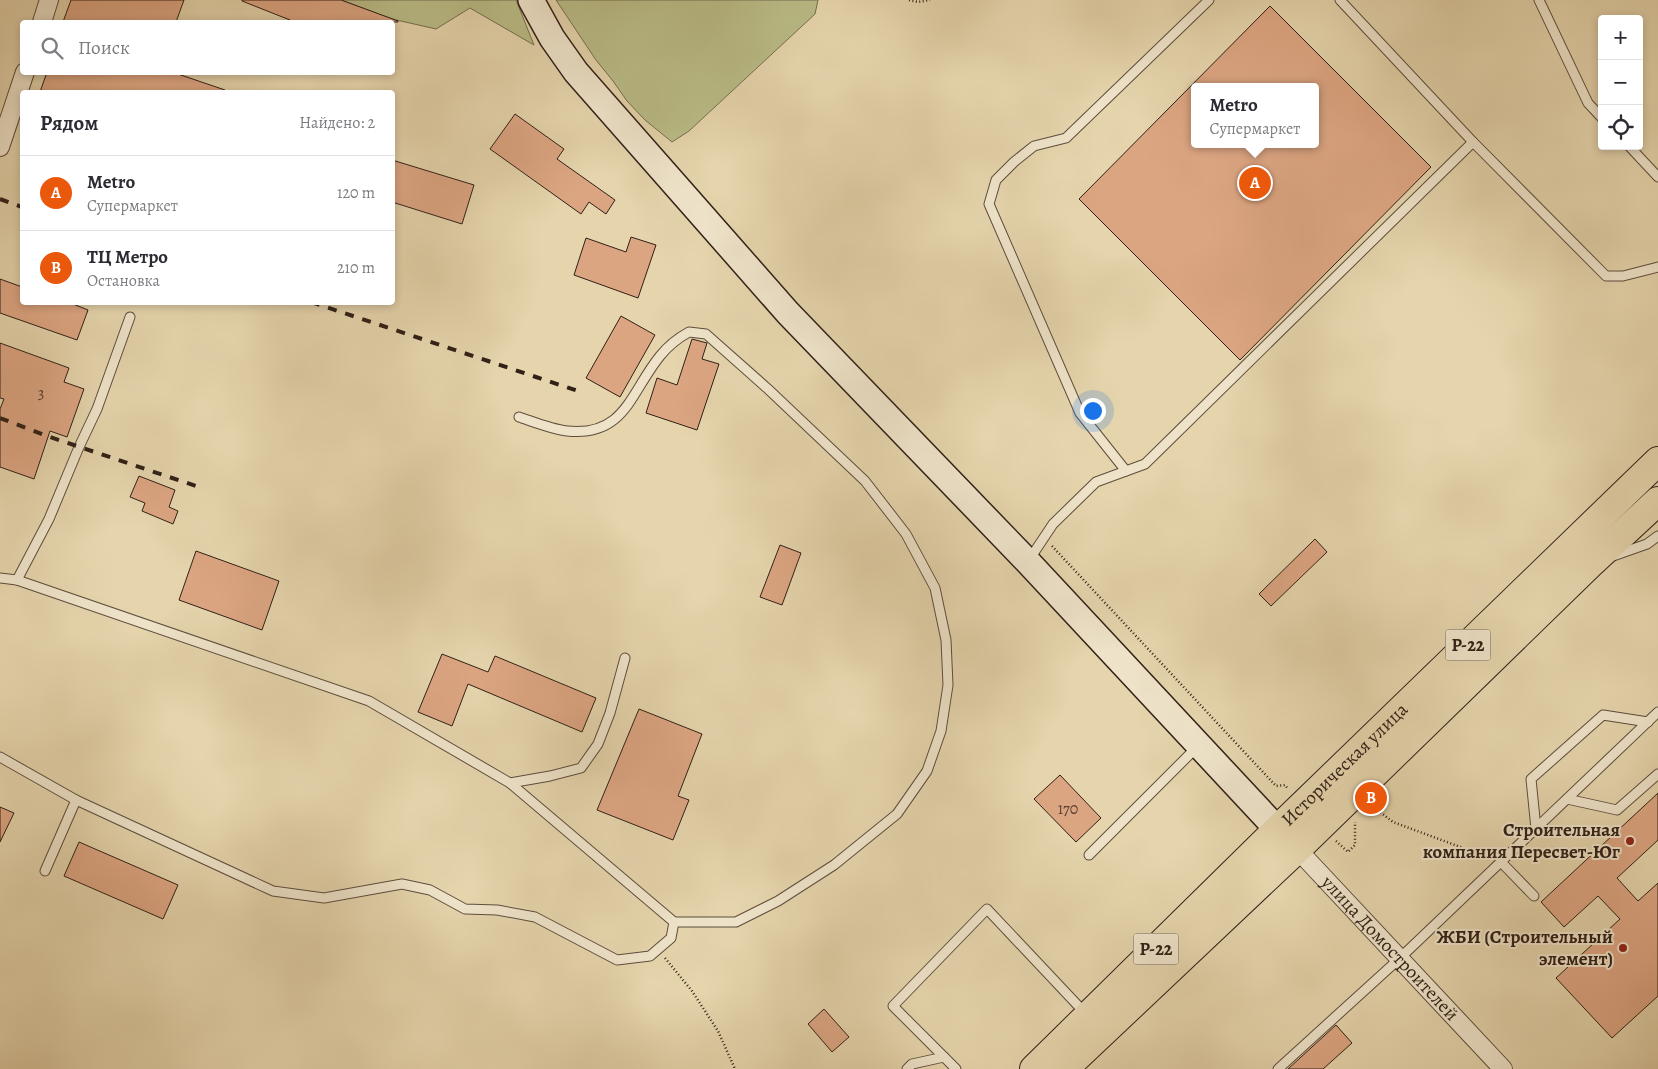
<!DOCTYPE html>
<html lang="ru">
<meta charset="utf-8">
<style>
:root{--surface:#fff;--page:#f2f2f3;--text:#2b2b33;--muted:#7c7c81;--line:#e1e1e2;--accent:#ea580c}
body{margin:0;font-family:Alegreya,serif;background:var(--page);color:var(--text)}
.controls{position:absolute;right:15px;top:15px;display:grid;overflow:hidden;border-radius:5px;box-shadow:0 2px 8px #0003}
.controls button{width:45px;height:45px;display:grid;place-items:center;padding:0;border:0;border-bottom:1px solid var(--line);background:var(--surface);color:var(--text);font:25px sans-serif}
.you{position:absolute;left:1092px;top:410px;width:18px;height:18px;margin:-12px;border:4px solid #fff;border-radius:50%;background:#1a73e8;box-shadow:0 0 0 8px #1a73e833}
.badge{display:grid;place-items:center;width:32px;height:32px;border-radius:50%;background:var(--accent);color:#fff;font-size:16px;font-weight:700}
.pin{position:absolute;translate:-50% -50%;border:2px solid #fff;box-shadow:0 1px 5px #0006}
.popup{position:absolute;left:1191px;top:83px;width:128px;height:65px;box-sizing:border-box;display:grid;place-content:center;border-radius:5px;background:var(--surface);filter:drop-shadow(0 1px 4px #0005);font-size:16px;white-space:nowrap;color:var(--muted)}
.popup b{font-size:19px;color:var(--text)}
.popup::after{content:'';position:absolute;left:50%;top:100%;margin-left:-10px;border:10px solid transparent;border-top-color:var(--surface)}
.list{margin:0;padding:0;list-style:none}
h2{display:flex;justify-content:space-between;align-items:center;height:65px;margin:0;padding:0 20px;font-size:21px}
h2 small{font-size:16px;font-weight:400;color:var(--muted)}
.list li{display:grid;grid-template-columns:32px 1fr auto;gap:15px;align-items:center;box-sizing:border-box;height:75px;padding:0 20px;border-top:1px solid var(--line)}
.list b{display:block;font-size:19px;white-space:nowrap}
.list p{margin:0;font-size:16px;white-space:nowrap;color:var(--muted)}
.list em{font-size:16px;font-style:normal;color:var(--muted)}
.icon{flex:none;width:28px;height:28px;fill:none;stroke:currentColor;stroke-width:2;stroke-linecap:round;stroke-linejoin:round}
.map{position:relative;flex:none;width:1658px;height:1069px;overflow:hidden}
.search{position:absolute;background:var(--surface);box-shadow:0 2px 8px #0003;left:20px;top:20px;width:375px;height:55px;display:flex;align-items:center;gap:12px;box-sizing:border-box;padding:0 18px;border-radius:5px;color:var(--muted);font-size:19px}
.panel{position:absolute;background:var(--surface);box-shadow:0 2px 8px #0003;left:20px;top:90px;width:375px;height:215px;border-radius:5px}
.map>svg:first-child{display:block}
.green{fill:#b9bb86;stroke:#746e4e}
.building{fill:#dca582;stroke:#302017;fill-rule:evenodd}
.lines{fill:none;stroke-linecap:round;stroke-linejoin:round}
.service-casing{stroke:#5d4d3c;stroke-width:11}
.minor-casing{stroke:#5d4d3c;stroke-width:20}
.secondary-casing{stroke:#302017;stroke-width:28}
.trunk-casing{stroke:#302017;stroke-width:30}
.path{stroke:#302017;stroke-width:2.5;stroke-dasharray:1 2.5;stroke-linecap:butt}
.service{stroke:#eee3c9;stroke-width:9}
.minor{stroke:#eee3c9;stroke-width:18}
.secondary{stroke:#eee3c9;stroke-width:25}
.trunk{stroke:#e5d4ac;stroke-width:28}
.rail{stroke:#302017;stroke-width:4;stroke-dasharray:9 9;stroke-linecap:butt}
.poi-dot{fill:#8f2418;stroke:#eee3c9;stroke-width:2}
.labels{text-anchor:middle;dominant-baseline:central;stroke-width:4;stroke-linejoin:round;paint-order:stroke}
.number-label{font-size:16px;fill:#5b4132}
.shield{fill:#eee3c9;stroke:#695a4c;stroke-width:1}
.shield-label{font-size:18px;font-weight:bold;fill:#302017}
.street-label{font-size:19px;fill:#302017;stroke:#eee3c9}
.poi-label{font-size:19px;font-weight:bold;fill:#302017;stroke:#eee3c9;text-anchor:end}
</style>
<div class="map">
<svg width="1658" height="1069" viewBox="0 0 1658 1069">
<rect width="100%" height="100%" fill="#e5d4ac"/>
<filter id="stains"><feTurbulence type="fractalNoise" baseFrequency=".004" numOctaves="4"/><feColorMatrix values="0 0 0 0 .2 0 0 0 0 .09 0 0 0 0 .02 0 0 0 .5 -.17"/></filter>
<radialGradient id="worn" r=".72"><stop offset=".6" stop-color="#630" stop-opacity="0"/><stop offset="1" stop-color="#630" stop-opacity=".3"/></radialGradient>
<g class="green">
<path d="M341 0H516L534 45 470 8 436 29 392 19Z"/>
<path d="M556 0H818L815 14 689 131 672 142 645 120 627 101 613 81 596 60Z"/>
</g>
<g class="building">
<path d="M71 0H184L176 22H63Z"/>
<path d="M242 0H341L398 21V22H289L290 20 242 1Z"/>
<path d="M1270 6 1431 167 1240 360 1079 199ZM1195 87H1315V144H1195Z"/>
<path d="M47 72H172L225 90V92H40Z"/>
<path d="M515 114 564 149 557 159 615 200 606 214 589 202 581 214 490 149Z"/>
<path d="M392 160 474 185 462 224 392 202Z"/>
<path d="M631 237 656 245 638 298 574 275 586 238 626 252Z"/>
<path d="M0 279 22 287V302H68L88 310 77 340 0 313Z"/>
<path d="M621 316 655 335 620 397 586 378Z"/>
<path d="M692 339 707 343 702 359 719 364 697 430 646 413 657 378 677 385Z"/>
<path d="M0 343 69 368 64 382 84 389 67 437 50 431 34 479 0 467V409L4 399 0 398Z"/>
<path d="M139 476 175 490 169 507 178 511 173 524 142 511 145 503 130 497Z"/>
<path d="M1315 539 1327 552 1271 606 1259 594Z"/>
<path d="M780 545 801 553 782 605 760 597Z"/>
<path d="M196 551 279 581 262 630 179 600Z"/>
<path d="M442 654 488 672 495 656 596 698 582 732 468 684 452 726 418 712Z"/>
<path d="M639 709 702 734 678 796 689 800 673 840 597 810Z"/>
<path d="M1060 775 1101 818 1076 842 1034 799Z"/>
<path d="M1658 793V840L1617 878 1638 901 1658 883V996L1612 1038 1556 978 1620 919 1598 896 1564 927 1541 902Z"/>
<path d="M0 807 14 813 0 842Z"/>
<path d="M79 842 178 885 163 919 64 876Z"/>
<path d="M824 1009 849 1037 832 1052 808 1024Z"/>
<path d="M1336 1025 1352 1043 1323 1069H1288Z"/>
</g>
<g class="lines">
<defs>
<g id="service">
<path d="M1340 0 1473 142"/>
<path d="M1539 0 1588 103 1602 118"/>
<path d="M1629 146 1658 177"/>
<path d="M1126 471 1080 413 989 204 996 180 1014 162 1034 146 1066 138 1209 0"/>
<path d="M1613 556 1647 544 1658 536"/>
<path d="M1029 560 1053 524 1096 482 1145 464 1473 142 1606 276H1623L1658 267"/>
<path d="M0 578 17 580 369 701 510 783 674 922H736L778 901 834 865 897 814 927 771 941 731 948 685 946 640 935 588 906 534 865 481 768 389 706 334 689 332C678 338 668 346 660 356 630 393 625 437 567 431 551 429 534 422 519 417"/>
<path d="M17 580 49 519 79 447 97 409 130 317"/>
<path d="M0 757 76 800 45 871"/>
<path d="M510 783 550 776 581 768 598 744 610 713 625 658"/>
<path d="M1567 799 1617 810 1658 774"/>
<path d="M76 800 273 891 324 898 402 884 430 890 465 909 497 910 535 917 617 960 650 956 671 938 674 922"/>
<path d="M1536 829 1531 779 1603 715 1648 722"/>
<path d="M1089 855 1197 747"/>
<path d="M1501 862 1534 896"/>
<path d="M907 1069 912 1064 944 1057"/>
<path d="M956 1069 893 1006 987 909 1085 1013"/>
<path d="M1278 1069 1399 959 1658 712"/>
</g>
<g id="minor">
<path d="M42 22 49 0"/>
<path d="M0 147 25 72"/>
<path id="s1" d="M1297 849 1503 1069"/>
</g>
<path id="secondary" d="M531 0 552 38 576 72 788 313 1028 562 1291 844"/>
<g id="trunk">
<path id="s2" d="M1034 1069 1278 829 1658 461"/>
<path d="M1064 1069 1297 849 1590 564 1658 501"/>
</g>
</defs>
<use href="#service" class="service-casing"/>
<use href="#minor" class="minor-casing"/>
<use href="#secondary" class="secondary-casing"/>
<use href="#trunk" class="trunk-casing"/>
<g class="path">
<path d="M909 0 918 2 930 0"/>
<path d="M1052 546 1276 786 1285 785 1288 789"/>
<path d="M1372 806 1393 822 1490 858"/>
<path d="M1336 841 1348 852 1355 845V822"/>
<path d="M665 958 692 991 718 1031 735 1069"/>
</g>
<use href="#service" class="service"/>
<use href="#minor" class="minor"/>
<use href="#secondary" class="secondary"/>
<use href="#trunk" class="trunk"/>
<g class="rail">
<path d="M0 199 22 207"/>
<path d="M311 302 581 392"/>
<path d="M0 418 47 436 199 487"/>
</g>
</g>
<g class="poi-dot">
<circle cx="1630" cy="841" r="5"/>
<circle cx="1623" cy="948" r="5"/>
</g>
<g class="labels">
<g class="number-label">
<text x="41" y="393">3</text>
<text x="1068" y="809">170</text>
</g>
<g class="shield">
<rect x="1445.5" y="629.5" width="45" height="31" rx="4"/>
<rect x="1133.5" y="933.5" width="45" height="31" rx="4"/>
</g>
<g class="shield-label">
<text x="1468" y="645">Р-22</text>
<text x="1156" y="949">Р-22</text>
</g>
<g class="street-label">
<text stroke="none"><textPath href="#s2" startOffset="435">Историческая улица</textPath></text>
<text stroke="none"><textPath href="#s1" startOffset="136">улица Домостроителей</textPath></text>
</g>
<g class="poi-label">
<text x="1620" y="830">Строительная<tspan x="1620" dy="22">компания Пересвет-Юг</tspan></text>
<text x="1613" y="937">ЖБИ (Строительный<tspan x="1613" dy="22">элемент)</tspan></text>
</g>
</g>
<rect width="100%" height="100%" filter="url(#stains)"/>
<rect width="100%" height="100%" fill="url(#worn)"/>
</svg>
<div class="controls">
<button>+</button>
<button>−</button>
<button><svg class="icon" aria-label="locate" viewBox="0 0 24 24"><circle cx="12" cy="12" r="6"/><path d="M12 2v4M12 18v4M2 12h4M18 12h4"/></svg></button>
</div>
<div class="you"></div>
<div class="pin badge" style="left:1255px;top:183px">A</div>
<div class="popup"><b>Metro</b>Супермаркет</div>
<div class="pin badge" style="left:1371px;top:798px">B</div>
<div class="search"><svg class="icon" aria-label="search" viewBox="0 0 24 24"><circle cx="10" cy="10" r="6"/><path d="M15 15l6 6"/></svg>Поиск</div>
<section class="panel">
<h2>Рядом<small>Найдено: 2</small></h2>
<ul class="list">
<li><span class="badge">A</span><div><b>Metro</b><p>Супермаркет</p></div><em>120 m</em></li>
<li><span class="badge">B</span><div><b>ТЦ Метро</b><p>Остановка</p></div><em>210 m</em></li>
</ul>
</section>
</div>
